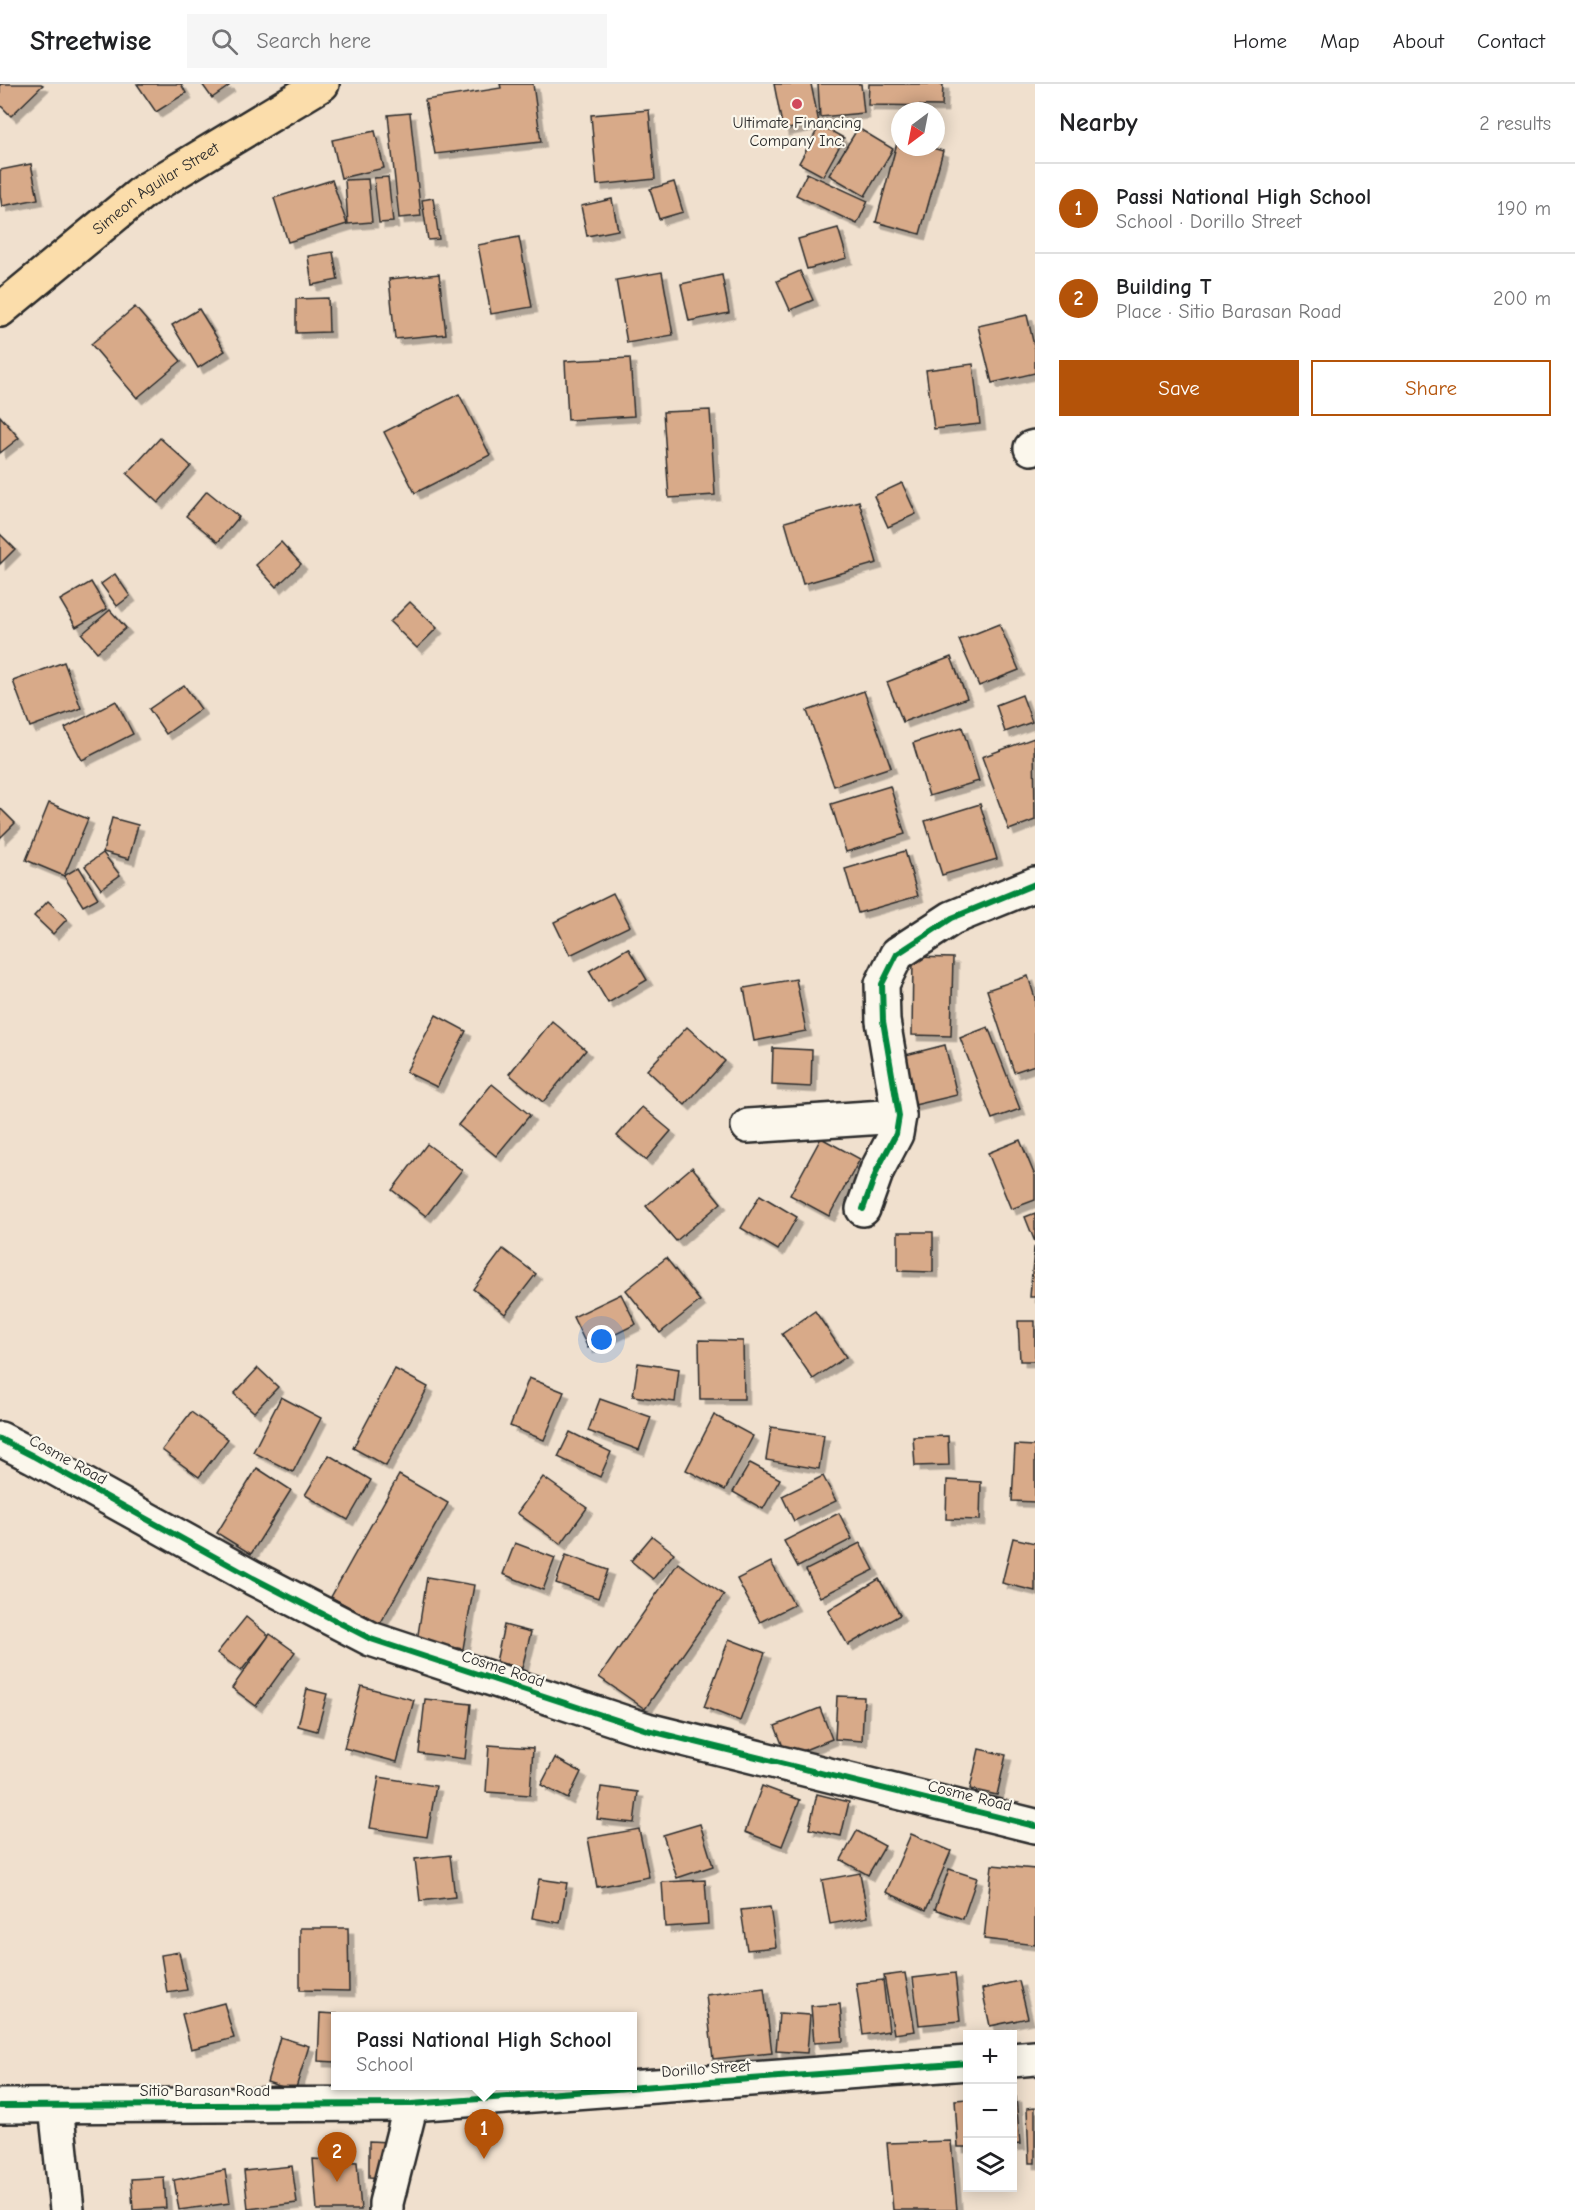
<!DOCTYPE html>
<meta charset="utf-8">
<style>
:root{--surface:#fff;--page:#f6f6f6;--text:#202124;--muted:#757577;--line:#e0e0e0;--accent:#b45309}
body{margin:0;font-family:"Comic Neue",sans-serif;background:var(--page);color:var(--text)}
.controls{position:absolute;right:18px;bottom:18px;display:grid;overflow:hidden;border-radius:0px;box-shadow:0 3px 15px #0003}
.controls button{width:54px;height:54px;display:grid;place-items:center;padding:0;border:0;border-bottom:2px solid var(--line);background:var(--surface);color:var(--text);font:30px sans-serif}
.compass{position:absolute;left:891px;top:18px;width:54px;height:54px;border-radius:50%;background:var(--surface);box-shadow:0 3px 15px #0003;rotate:212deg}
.you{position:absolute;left:602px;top:1256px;width:21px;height:21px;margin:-15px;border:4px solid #fff;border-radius:50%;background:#1a73e8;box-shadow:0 0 0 9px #1a73e833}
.badge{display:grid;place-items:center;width:39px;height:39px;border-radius:50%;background:var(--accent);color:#fff;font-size:20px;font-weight:700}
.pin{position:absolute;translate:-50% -50px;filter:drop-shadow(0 2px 3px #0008)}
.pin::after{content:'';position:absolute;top:32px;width:21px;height:18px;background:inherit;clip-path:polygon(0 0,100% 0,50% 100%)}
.popup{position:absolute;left:331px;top:1928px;width:306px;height:78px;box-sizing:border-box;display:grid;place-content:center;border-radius:0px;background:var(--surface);filter:drop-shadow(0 2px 4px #0005);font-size:20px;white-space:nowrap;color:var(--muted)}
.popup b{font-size:22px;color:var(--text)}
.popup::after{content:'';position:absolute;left:50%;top:100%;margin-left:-12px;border:12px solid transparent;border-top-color:var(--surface)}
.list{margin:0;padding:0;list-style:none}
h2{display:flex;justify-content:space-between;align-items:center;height:78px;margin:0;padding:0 24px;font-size:26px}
h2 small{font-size:20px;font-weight:400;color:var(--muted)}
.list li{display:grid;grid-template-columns:39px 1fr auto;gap:18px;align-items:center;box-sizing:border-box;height:90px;padding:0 24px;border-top:2px solid var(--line)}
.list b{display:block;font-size:22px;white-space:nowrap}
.list p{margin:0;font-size:20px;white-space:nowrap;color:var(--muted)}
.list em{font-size:20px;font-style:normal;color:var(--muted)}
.actions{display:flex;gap:12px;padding:18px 24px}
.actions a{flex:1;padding:14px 0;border:2px solid var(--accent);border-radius:0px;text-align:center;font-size:21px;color:var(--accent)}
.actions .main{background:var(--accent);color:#fff}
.icon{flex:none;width:33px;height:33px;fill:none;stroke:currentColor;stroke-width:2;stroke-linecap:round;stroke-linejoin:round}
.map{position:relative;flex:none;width:1035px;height:2126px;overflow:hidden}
header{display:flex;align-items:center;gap:36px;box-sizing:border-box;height:84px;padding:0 30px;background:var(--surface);border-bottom:2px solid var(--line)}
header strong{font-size:28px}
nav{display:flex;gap:33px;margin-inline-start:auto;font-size:21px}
.search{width:420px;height:54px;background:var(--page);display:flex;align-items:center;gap:15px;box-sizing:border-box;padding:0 21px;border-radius:0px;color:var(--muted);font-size:22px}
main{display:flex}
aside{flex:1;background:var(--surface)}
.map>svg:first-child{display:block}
.building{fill:#d8aa89;stroke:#2b2b2b;stroke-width:1.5;filter:url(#shadow)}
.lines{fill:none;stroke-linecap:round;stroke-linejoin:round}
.minor-casing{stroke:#2b2b2b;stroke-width:38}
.highway-casing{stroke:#2b2b2b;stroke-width:38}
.minor{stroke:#fbf7ec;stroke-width:33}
.highway{stroke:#fbddab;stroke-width:33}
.cycleway-casing{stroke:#fbf7ec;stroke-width:10}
.cycleway{stroke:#00873e;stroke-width:6}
.poi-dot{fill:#d1495b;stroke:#fbf7ec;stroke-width:2}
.labels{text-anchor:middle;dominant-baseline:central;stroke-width:4.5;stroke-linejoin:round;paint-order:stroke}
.poi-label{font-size:16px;fill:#2b2b2b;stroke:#fbf7ec}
.street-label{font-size:16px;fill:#2b2b2b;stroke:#fbf7ec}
</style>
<header>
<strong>Streetwise</strong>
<div class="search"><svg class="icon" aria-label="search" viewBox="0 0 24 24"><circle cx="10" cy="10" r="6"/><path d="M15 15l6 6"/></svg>Search here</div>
<nav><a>Home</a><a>Map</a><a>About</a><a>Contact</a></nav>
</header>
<main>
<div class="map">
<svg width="1035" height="2126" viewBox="0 0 1035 2126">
<defs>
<filter id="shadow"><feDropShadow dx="5.5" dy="5.5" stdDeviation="0" flood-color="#0004"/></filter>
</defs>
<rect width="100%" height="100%" fill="#f0e0ce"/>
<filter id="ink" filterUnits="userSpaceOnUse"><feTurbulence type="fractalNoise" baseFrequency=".0167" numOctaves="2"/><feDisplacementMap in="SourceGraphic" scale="12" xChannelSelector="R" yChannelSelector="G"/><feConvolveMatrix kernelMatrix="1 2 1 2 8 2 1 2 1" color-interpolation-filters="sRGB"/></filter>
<g filter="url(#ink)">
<g class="building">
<path d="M0 0H41L43 1 11 32 0 21Z"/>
<path d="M137 0H181L186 9 156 28Z"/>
<path d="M202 0H228L229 2 212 14Z"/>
<path d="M500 0H533L541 58 435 70 425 16 501 4Z"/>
<path d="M774 0H811L819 39 783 46Z"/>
<path d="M818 0H861L864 29 820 33Z"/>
<path d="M869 0H943L942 22 868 21Z"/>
<path d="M649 26 655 95 597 101 591 31Z"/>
<path d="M410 29 421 132 399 134 388 31Z"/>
<path d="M820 41 844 54 823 92 799 79Z"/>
<path d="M858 44 893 65 865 112 829 91Z"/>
<path d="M375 47 384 84 341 94 332 56Z"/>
<path d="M898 55 900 63H929L943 67 920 150 876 138Z"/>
<path d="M31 80 38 115 2 122 0 111V86Z"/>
<path d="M807 89 868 117 857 140 796 111Z"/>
<path d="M388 93 393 138 379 139 374 94Z"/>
<path d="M368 95 372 138 348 140 345 96Z"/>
<path d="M332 96 347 140 288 158 274 114Z"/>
<path d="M674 98 683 128 659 135 650 105Z"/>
<path d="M433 114 439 155 428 156 422 116Z"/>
<path d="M612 115 618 146 587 152 581 122Z"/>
<path d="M838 144 847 174 807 185 798 155Z"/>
<path d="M519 153 532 223 491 230 478 161Z"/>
<path d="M333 168 338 196 312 201 308 172Z"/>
<path d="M800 187 813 216 790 226 777 197Z"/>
<path d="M662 188 673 251 627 259 616 196Z"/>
<path d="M439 190 446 250 395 255 389 195Z"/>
<path d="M722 191 729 229 689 237 681 200Z"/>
<path d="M328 214 329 248 296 249V215Z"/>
<path d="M135 223 181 277 137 314 91 260Z"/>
<path d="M199 225 225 267 198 284 172 241Z"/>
<path d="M1027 231 1035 266V289L992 299 978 242Z"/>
<path d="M630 274 634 332 568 336 565 277Z"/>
<path d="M973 280 980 340 934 345 926 286Z"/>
<path d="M459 310 490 371 415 409 384 348Z"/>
<path d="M710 326 715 411 669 414 663 328Z"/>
<path d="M0 332 19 354 0 369Z"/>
<path d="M160 354 191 382 158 419 127 390Z"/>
<path d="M902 399 916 430 888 443 874 412Z"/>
<path d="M207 407 239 433 218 458 186 432Z"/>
<path d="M859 417 877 479 803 500 785 438Z"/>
<path d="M0 450 15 465 0 480Z"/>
<path d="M281 458 301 480 276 503 256 481Z"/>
<path d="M115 490 130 512 117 522 101 500Z"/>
<path d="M91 498 107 525 76 543 60 516Z"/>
<path d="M410 518 437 544 417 564 390 538Z"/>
<path d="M110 526 126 544 97 568 82 550Z"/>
<path d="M999 540 1019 586 979 602 959 556Z"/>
<path d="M951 573 967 614 903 638 887 598Z"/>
<path d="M64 578 81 624 30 643 13 597Z"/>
<path d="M184 601 201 625 166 650 149 625Z"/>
<path d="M864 607 891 683 834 702 807 627Z"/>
<path d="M1022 611 1032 638 1005 648 996 621Z"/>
<path d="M116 617 133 650 82 676 65 644Z"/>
<path d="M962 643 979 697 929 712 913 659Z"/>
<path d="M1034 654 1035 736 1009 746 982 673Z"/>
<path d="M890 702 905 750 846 768 831 720Z"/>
<path d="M49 719 88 735 64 792 26 776Z"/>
<path d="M980 720 997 775 942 791 925 737Z"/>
<path d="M0 724 15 739 0 754Z"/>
<path d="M112 734 138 741 129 775 103 768Z"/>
<path d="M905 767 918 812 858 829 845 785Z"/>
<path d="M103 769 120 791 101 805 85 782Z"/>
<path d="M79 783 98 814 83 822 64 792Z"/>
<path d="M613 809 630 842 570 871 554 838Z"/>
<path d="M48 817 67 835 53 850 34 832Z"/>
<path d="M628 864 647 896 608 919 589 887Z"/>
<path d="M913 873 953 874 951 952 912 951Z"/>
<path d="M1028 892 1035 914V981L1014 988 987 906Z"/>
<path d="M796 895 806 947 754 957 744 904Z"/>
<path d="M436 931 466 947 437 1003 406 988Z"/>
<path d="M552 937 586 966 543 1018 509 990Z"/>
<path d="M687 943 725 977 685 1021 647 986Z"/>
<path d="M988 943 1020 1025 992 1035 960 954Z"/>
<path d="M945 961 957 1011 906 1023 894 974Z"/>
<path d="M773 964 812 966 811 1003 772 1001Z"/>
<path d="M492 1000 530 1031 496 1072 458 1041Z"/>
<path d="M642 1023 671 1047 646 1076 617 1052Z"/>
<path d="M821 1054 860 1075 829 1132 790 1111Z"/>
<path d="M1020 1056 1035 1092V1116L1011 1125 988 1069Z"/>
<path d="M427 1060 462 1086 426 1132 392 1106Z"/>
<path d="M692 1083 721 1119 676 1157 646 1122Z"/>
<path d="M760 1111 797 1133 778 1166 741 1144Z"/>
<path d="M1035 1129V1158L1025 1133Z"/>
<path d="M898 1148H933V1188L898 1187Z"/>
<path d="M1034 1164 1035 1165V1213H1030Z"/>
<path d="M503 1165 536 1190 505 1230 473 1205Z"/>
<path d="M666 1174 700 1217 660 1249 626 1206Z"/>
<path d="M621 1210 636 1240 588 1264 573 1233Z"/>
<path d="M815 1227 846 1273 813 1295 782 1250Z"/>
<path d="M1018 1237H1035V1277H1020Z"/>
<path d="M699 1256 743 1257 744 1315H700Z"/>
<path d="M638 1279 679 1285 675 1318 633 1312Z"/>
<path d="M258 1284 278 1303 254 1328 234 1310Z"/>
<path d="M395 1285 428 1303 386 1382 353 1364Z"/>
<path d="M529 1294 564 1308 544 1356 510 1342Z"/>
<path d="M281 1313 321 1334 293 1388 253 1368Z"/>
<path d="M600 1315 651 1333 639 1366 588 1347Z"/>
<path d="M191 1328 228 1355 199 1393 162 1366Z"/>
<path d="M714 1331 753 1352 725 1406 686 1386Z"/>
<path d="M771 1343 824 1351 819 1385 766 1376Z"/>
<path d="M570 1348 611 1368 600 1393 558 1373Z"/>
<path d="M948 1352 949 1381 915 1382 913 1353Z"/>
<path d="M1015 1361 1035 1362V1418L1012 1417Z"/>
<path d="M329 1371 371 1396 348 1436 305 1411Z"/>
<path d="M750 1379 780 1395 763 1425 733 1408Z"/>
<path d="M257 1384 291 1406 251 1470 217 1449Z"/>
<path d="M399 1391 448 1419 380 1540 331 1513Z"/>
<path d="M823 1392 836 1417 794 1437 782 1412Z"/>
<path d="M543 1393 587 1424 561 1460 517 1429Z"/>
<path d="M947 1396 981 1398 980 1436 946 1435Z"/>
<path d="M839 1429 852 1455 798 1483 784 1457Z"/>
<path d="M652 1452 674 1469 653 1495 631 1477Z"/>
<path d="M1013 1454 1035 1459V1507L1002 1499Z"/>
<path d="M515 1459 555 1474 543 1506 503 1490Z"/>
<path d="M860 1459 874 1486 820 1513 806 1486Z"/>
<path d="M566 1471 608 1486 598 1514 556 1499Z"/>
<path d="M771 1478 794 1521 760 1538 737 1495Z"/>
<path d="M678 1479 724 1511 645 1625 599 1593Z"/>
<path d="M427 1493 474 1501 463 1565 417 1557Z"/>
<path d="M879 1495 900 1531 848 1561 828 1526Z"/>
<path d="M246 1533 269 1552 241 1587 217 1569Z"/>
<path d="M504 1541 531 1548 522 1584 496 1578Z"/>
<path d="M270 1550 295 1568 256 1622 232 1604Z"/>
<path d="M729 1555 765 1569 740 1637 704 1623Z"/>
<path d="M361 1602 414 1616 397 1678 344 1664Z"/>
<path d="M307 1605 327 1610 317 1647 298 1642Z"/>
<path d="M837 1612 864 1613 862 1657 835 1655Z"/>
<path d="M425 1615 471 1620 465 1675 419 1669Z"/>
<path d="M820 1624 832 1655 787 1673 775 1642Z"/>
<path d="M489 1661 533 1664 530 1711 486 1708Z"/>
<path d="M979 1665 1006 1671 997 1711 970 1705Z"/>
<path d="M555 1674 581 1688 568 1715 541 1701Z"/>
<path d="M379 1693 436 1702 427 1753 370 1744Z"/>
<path d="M762 1702 800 1716 782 1762 745 1748Z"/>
<path d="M601 1703 638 1708 634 1739 597 1735Z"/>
<path d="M817 1710 849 1718 841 1752 809 1745Z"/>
<path d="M700 1740 713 1782 677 1794 663 1751Z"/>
<path d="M639 1745 649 1793 597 1803 588 1754Z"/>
<path d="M857 1747 885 1762 868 1791 841 1776Z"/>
<path d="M911 1750 951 1767 926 1826 886 1808Z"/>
<path d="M450 1771 455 1813 420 1817 415 1775Z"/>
<path d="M992 1781 1035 1785V1861L984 1855Z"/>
<path d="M949 1785 977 1794 963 1835 935 1825Z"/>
<path d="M860 1789 868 1833 830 1840 822 1796Z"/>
<path d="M539 1795 567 1799 560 1839 532 1834Z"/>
<path d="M705 1796 708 1840 665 1843 662 1798Z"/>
<path d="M770 1823 776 1863 747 1866 741 1826Z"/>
<path d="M300 1844H348L349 1907 300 1906Z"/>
<path d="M179 1868 187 1906 167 1909 161 1871Z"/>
<path d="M905 1889 915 1947 894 1950 884 1892Z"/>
<path d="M955 1889 960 1937 919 1941 913 1894Z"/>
<path d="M883 1896 889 1947 863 1951 856 1899Z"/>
<path d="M1019 1897 1028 1934 990 1942 982 1905Z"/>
<path d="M764 1904 772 1969 713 1975 706 1911Z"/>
<path d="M224 1919 234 1954 191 1965 182 1930Z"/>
<path d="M840 1920 843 1957 814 1959 811 1922Z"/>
<path d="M320 1929 371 1932H336V1978L318 1977Z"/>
<path d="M779 1929 810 1931 807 1969 776 1967Z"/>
<path d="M280 1953 309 1962 295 2007 267 1998Z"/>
<path d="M1012 2013H1016L1020 2060 1012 2061Z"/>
<path d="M968 2015V2063H958L955 2016Z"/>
<path d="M1035 2023V2079H1029L1027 2024Z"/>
<path d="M369 2057 389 2058 387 2094 369 2093Z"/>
<path d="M951 2057 957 2126H893L887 2059Z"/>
<path d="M313 2075 357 2078 361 2126H317Z"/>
<path d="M292 2082 297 2119 248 2125 244 2087Z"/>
<path d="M225 2086 230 2119 179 2126 174 2096Z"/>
<path d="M164 2093 166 2124 133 2126 131 2095Z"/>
</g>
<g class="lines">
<defs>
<g id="minor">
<path d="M1031 364 1035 363"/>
<path d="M748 1042 899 1032"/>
<path d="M863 1125 877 1086 896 1050 899 1032 883 937 882 900 897 870 952 834 1035 800"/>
<path d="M0 1355 33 1372 253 1494 371 1555 647 1646 1035 1742"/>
<path d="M1012 1976 1035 1974"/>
<path d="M0 2022 411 2020 968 1979"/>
<path d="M56 2022 67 2126"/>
<path d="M386 2126V2119L411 2020"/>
</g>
<g id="highway">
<path id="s1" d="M0 226 144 107 322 0"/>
</g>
</defs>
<use href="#minor" class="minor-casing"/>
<use href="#highway" class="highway-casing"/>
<use href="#minor" class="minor"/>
<use href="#highway" class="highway"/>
<defs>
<g id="cycleway">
<path d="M863 1125 877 1086 896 1050 899 1032 883 937 882 900 897 870 952 834 1035 800"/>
<path d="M0 1355 33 1372 253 1494 371 1555 647 1646 1035 1742"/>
<path d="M0 2022 411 2020 968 1979"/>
</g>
</defs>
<use href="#cycleway" class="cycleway-casing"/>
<use href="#cycleway" class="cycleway"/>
</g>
</g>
<circle class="poi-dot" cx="797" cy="20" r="6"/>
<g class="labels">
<g class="poi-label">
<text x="797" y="39">Ultimate Financing<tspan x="797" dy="18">Company Inc.</tspan></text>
</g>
<g class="street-label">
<text stroke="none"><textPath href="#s1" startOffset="198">Simeon Aguilar Street</textPath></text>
<text transform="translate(68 1376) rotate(29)">Cosme Road</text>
<text transform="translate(503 1585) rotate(18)">Cosme Road</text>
<text transform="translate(970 1712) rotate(14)">Cosme Road</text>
<text transform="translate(706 1985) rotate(-4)">Dorillo Street</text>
<text x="205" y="2007">Sitio Barasan Road</text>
</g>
</g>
</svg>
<div class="controls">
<button>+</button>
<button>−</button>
<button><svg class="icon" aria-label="layers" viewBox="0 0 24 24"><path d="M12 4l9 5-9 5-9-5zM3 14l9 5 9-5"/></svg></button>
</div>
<svg class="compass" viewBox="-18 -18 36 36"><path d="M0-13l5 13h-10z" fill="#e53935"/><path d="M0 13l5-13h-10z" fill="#757577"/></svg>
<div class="you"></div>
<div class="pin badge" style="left:484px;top:2075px">1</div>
<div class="popup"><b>Passi National High School</b>School</div>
<div class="pin badge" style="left:337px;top:2098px">2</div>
</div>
<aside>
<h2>Nearby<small>2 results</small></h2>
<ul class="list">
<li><span class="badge">1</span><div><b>Passi National High School</b><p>School · Dorillo Street</p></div><em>190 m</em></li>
<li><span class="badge">2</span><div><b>Building T</b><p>Place · Sitio Barasan Road</p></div><em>200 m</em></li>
</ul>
<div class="actions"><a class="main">Save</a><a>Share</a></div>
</aside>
</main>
